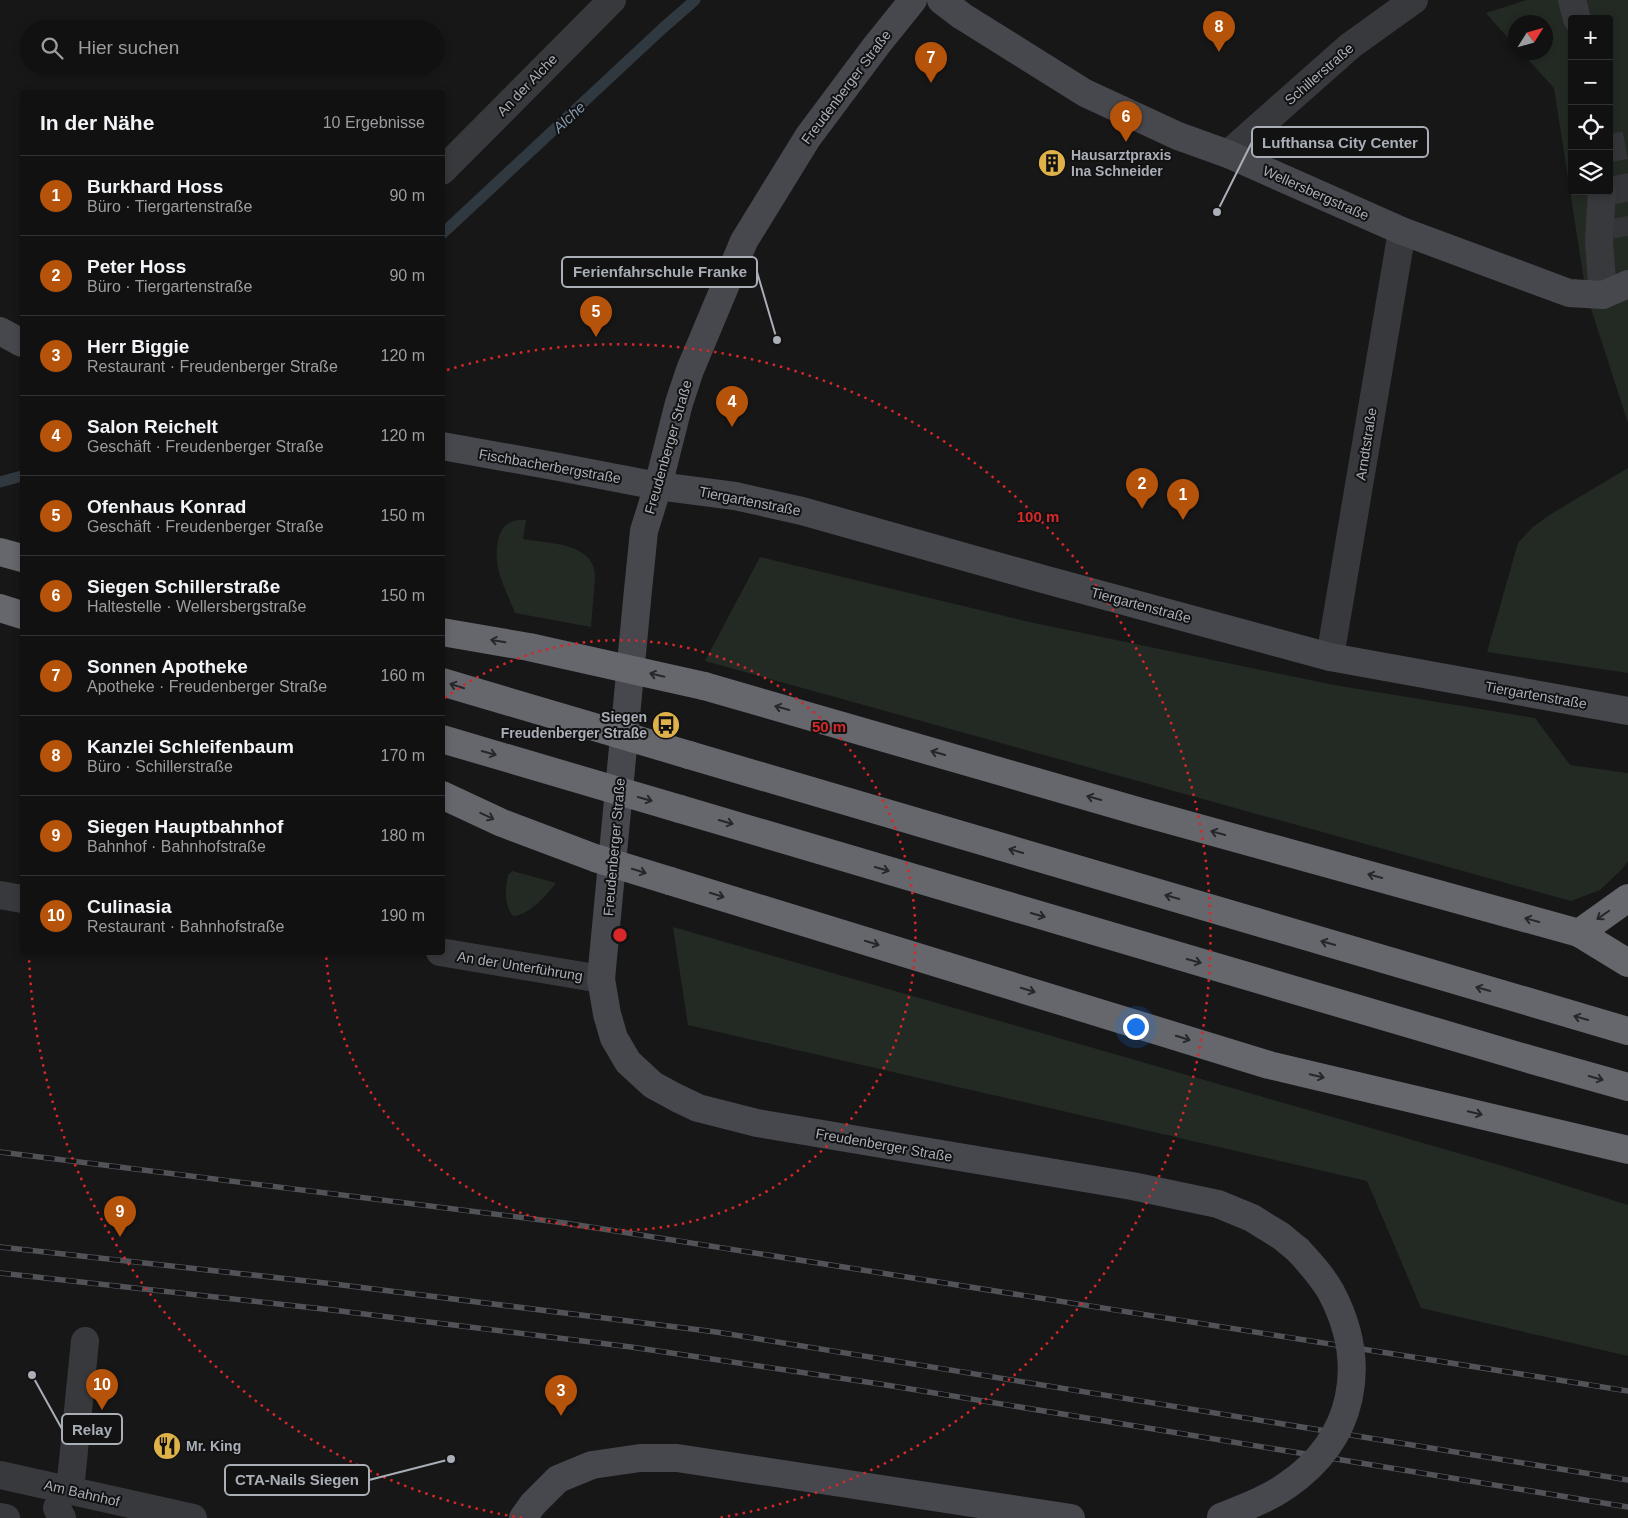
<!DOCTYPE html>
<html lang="de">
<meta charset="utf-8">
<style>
:root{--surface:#111112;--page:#1e1f20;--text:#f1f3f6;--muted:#9c9d9f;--line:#303132;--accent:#b45309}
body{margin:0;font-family:Helvetica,sans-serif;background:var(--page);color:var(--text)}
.controls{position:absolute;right:15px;top:15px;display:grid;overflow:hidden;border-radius:5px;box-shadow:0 2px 8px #0003}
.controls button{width:45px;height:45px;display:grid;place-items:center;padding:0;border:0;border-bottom:1px solid var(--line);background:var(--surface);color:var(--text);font:25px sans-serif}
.compass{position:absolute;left:1508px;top:15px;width:45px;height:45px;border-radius:50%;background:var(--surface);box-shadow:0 2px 8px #0003;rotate:53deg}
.you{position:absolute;left:1135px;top:1026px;width:18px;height:18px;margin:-12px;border:4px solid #fff;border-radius:50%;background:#1a73e8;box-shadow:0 0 0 8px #1a73e833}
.badge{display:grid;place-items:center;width:32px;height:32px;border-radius:50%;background:var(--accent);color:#fff;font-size:16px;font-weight:700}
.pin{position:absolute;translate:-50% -41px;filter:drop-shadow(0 1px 2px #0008)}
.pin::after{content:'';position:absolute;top:26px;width:18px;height:15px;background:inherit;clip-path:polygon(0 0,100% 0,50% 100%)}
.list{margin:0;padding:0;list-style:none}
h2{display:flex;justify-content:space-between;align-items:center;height:65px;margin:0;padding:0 20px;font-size:21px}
h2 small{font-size:16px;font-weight:400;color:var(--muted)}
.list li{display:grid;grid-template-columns:32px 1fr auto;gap:15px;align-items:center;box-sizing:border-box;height:80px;padding:0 20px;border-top:1px solid var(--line)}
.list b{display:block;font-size:19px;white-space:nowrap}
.list p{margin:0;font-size:16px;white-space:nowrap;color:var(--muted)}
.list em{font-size:16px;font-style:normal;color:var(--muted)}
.icon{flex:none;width:28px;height:28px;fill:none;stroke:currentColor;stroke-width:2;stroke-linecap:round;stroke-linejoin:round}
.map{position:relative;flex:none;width:1628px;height:1518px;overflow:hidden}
.search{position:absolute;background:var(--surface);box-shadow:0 2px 8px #0003;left:20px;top:20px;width:425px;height:55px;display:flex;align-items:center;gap:12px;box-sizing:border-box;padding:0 18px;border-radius:28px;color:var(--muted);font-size:19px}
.panel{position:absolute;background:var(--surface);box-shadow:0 2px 8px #0003;left:20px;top:90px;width:425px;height:865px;border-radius:5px}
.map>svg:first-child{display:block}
.green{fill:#232a24;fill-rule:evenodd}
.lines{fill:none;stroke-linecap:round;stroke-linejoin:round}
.stream{stroke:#313940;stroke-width:11}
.secondary-tunnel{stroke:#343538;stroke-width:28;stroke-dasharray:28 14;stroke-linecap:butt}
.street{stroke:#38393d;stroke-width:28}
.secondary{stroke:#46484d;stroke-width:28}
.highway{stroke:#65676d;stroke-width:28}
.rail-casing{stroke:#515358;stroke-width:5.5}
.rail{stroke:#121213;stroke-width:4;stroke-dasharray:11;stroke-linecap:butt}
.secondary-bridge{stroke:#46484d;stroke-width:28}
.highway-bridge{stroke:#65676d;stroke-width:28}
.oneway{stroke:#27272a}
.ring{fill:none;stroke:#d62828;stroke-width:2.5;stroke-dasharray:2.5 5}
.labels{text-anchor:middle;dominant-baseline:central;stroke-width:4;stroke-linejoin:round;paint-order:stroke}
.street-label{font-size:14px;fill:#aaaeb7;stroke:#121213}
.poi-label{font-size:14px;font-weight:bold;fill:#aaaeb7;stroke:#121213;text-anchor:start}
.water-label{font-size:15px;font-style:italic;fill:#8599ae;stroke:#121213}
.centre{fill:#d62828;stroke:#121213;stroke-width:2.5}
.ring-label{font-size:15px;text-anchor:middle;font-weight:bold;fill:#d62828;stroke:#121213;stroke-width:4;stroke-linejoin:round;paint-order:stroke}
.leader{fill:none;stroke:#aaaeb7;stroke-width:2}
.callout-dot{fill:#aaaeb7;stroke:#121213;stroke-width:2}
.callout{fill:#121213;stroke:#aaaeb7;stroke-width:2}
.callout-label{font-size:15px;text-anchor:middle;font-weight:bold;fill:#aaaeb7}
</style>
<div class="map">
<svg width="1628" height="1518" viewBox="0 0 1628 1518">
<rect width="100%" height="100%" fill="#171718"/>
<g class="green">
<path d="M1527 0H1628V423L1586 293 1554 88 1522 53 1546 52V22H1516L1515 46 1486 13ZM1572 19H1609V191H1572Z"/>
<path d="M1628 468V673L1487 652 1518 543 1533 527 1551 514Z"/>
<path d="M518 520H526L523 539C549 544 596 542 595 578L591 627 515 613C505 587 491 566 499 537 502 527 507 522 518 520Z"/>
<path d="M760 557 1034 623 1334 685 1535 718 1570 765 1628 773V861L1621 870 1600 890 1571 901 705 661Z"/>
<path d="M512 871 556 883C547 895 528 916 513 916 504 906 505 888 508 875Z"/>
<path d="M673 927 1503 1166 1628 1205V1356L1421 1308 1367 1181 688 1025Z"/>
</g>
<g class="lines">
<g class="stream">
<path d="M442 234 663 28 695 0"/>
<path d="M0 482 22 476"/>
</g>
<path class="secondary-tunnel" d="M1609 134 1628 236"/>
<g class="street">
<path d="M1572 0 1577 19"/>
<path d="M1228 154 1350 46 1414 0"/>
<path d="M442 171 612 0"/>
<path d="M1602 191 1599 242 1603 295"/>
<path d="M1330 657 1402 231"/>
<path d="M0 895 22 899"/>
<path d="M440 952 601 979"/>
<path d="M0 1475 193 1518"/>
<path d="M70 1490 85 1341"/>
<path d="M57 1508 62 1518"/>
<path d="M0 1517 6 1518"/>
</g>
<g class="secondary">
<path d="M913 0 876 46 808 137 744 241 690 370 679 403 658 486 644 531 638 590 601 979 607 1014 614 1038 628 1062 653 1085 677 1098 698 1108 757 1123 1132 1186 1218 1204 1252 1218 1281 1236 1298 1250"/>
<path d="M941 0 962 16 1085 93 1178 136 1228 154 1402 231 1569 293 1603 295 1628 284"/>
<path d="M0 331 22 343"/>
<path d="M442 446 559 467 658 486 735 496 802 511 1043 579 1330 657 1628 711"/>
<path d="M523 1518 533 1504 558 1479 592 1465 640 1458H677L1071 1518"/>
</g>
<g class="highway">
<path d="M0 552 22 558"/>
<path d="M0 608 22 615"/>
<path d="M704 686 1141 812 1579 933 1628 963"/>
<path d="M689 755 1628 1031"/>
<path d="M680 809 1532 1060 1628 1087"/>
<path d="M670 881 1269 1065 1628 1150"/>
<path d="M1579 933 1628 898"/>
</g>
<defs>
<g id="rail">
<path d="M0 1152 565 1223 1628 1391"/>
<path d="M0 1247 334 1284 716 1332 1628 1480"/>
<path d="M0 1273 332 1310 631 1347 880 1384 1628 1507"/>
</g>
</defs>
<use href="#rail" class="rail-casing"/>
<use href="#rail" class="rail"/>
<path class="secondary-bridge" d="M1221 1517C1243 1508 1266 1500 1286 1486 1355 1439 1369 1364 1331 1292 1322 1276 1310 1263 1298 1250"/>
<g class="highway-bridge">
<path d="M442 632 529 647 704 686"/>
<path d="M442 682 689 755"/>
<path d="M442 739 680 809"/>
<path d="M442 795 502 823 595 858 670 881"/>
</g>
</g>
<defs><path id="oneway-shaft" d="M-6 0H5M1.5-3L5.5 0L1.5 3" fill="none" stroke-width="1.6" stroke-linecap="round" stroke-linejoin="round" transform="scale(1.25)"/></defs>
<g class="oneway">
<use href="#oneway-shaft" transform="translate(498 641) rotate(-170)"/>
<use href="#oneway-shaft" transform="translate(657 675) rotate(-167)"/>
<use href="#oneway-shaft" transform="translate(457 686) rotate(-163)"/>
<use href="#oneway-shaft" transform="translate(782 708) rotate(-164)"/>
<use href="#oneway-shaft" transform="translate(489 753) rotate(16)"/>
<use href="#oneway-shaft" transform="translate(938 753) rotate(-164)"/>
<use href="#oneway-shaft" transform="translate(1094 798) rotate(-164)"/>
<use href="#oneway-shaft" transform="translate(645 799) rotate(16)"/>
<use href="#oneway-shaft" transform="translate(487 816) rotate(25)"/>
<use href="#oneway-shaft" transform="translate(726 822) rotate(16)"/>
<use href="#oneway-shaft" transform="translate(1218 833) rotate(-165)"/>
<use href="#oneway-shaft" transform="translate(1016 851) rotate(-164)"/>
<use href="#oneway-shaft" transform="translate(882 869) rotate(16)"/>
<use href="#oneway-shaft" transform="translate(639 871) rotate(17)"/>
<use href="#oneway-shaft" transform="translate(1375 876) rotate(-165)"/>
<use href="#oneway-shaft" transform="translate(717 895) rotate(17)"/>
<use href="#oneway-shaft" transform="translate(1172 897) rotate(-164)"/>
<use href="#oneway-shaft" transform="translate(1038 915) rotate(16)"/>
<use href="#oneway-shaft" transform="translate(1603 915) rotate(145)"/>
<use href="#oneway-shaft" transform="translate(1532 920) rotate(-165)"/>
<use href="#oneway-shaft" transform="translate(872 943) rotate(17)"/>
<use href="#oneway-shaft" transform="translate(1328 943) rotate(-164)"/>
<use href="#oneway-shaft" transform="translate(1194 961) rotate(16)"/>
<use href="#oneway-shaft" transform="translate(1483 989) rotate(-164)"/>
<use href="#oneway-shaft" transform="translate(1028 990) rotate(17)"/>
<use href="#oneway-shaft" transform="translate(1581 1018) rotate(-164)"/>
<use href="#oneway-shaft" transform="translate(1183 1038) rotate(17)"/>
<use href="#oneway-shaft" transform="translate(1317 1076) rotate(13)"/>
<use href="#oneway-shaft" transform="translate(1596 1078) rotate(16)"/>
<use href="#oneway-shaft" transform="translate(1475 1113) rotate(13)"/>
</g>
<g class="ring">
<path d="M445 698A295 295 0 1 1 326 953"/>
<path d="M522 1518A591 591 0 0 1 29 956M447 370A591 591 0 1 1 718 1518"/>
</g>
<defs>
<symbol id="building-disc" viewBox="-11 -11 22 22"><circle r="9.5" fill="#deb149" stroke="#121213"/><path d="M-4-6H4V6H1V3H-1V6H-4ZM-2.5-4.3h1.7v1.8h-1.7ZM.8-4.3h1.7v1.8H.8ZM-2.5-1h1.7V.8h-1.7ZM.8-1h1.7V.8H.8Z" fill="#111"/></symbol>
<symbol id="bus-disc" viewBox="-11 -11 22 22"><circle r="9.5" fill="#deb149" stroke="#121213"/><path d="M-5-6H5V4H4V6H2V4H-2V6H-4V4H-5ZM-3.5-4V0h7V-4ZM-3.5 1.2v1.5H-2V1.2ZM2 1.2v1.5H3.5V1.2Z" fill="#111"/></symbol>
<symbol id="restaurant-disc" viewBox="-11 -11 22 22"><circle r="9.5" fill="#deb149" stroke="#121213"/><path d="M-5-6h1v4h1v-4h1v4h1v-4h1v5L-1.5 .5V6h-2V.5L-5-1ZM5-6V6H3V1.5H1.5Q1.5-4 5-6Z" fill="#111"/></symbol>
</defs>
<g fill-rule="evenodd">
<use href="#building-disc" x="1036" y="147" width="32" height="32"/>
<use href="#bus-disc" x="650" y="709" width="32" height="32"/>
<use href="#restaurant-disc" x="151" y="1430" width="32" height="32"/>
</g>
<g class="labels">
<g class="street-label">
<text transform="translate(1319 74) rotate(-41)">Schillerstraße</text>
<text transform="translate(527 85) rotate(-46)">An der Alche</text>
<text transform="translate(846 87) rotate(-53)">Freudenberger Straße</text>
<text transform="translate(1316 193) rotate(24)">Wellersbergstraße</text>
<text transform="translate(1366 444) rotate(-81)">Arndtstraße</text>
<text transform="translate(668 447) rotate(-74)">Freudenberger Straße</text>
<text transform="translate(550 466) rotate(10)">Fischbacherbergstraße</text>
<text transform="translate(750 501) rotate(11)">Tiergartenstraße</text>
<text transform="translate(1141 605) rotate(15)">Tiergartenstraße</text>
<text transform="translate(1536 695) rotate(10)">Tiergartenstraße</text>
<text transform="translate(614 847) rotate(-85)">Freudenberger Straße</text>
<text transform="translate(520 966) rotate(9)">An der Unterführung</text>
<text transform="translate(884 1145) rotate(10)">Freudenberger Straße</text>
<text transform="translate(82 1493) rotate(13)">Am Bahnhof</text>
</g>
<g class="poi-label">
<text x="1071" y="155">Hausarztpraxis<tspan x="1071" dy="16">Ina Schneider</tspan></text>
<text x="647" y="717" text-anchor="end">Siegen<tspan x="647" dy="16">Freudenberger Straße</tspan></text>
<text x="186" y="1446">Mr. King</text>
</g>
<g class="water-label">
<text transform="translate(569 117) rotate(-43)">Alche</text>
</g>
</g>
<circle cx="620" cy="935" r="8" class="centre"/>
<g class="ring-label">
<text x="1038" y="522">100 m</text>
<text x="829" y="732">50 m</text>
</g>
<path class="leader" d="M1217 212L1252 142M777 340L757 272M32 1375L62 1429M451 1459L369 1480"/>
<g class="callout-dot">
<circle cx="1217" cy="212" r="5"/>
<circle cx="777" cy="340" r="5"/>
<circle cx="32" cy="1375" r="5"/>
<circle cx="451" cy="1459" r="5"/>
</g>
<g class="callout">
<rect x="1252" y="127" width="176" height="30" rx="5"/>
<rect x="562" y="257" width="195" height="30" rx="5"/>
<rect x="62" y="1414" width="60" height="30" rx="5"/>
<rect x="225" y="1465" width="144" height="30" rx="5"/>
</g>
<g class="callout-label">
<text x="1340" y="148">Lufthansa City Center</text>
<text x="660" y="277">Ferienfahrschule Franke</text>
<text x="92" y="1435">Relay</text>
<text x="297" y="1485">CTA-Nails Siegen</text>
</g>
</svg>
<div class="controls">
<button>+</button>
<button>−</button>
<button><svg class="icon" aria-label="locate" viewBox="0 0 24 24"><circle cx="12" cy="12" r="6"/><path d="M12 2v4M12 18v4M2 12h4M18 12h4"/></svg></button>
<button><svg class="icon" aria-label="layers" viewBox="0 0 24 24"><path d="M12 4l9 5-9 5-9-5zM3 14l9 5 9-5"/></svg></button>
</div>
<svg class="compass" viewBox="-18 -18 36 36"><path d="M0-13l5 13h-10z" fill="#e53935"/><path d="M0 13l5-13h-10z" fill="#9c9d9f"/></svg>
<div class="you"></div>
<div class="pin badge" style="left:1183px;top:520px">1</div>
<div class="pin badge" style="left:1142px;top:509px">2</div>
<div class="pin badge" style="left:561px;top:1416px">3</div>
<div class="pin badge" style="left:732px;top:427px">4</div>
<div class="pin badge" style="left:596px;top:337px">5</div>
<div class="pin badge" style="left:1126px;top:142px">6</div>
<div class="pin badge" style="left:931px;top:83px">7</div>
<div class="pin badge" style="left:1219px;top:52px">8</div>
<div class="pin badge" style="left:120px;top:1237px">9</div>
<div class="pin badge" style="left:102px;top:1410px">10</div>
<div class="search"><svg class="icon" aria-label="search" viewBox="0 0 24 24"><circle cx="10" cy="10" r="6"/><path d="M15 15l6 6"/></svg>Hier suchen</div>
<section class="panel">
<h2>In der Nähe<small>10 Ergebnisse</small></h2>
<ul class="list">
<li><span class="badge">1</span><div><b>Burkhard Hoss</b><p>Büro · Tiergartenstraße</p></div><em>90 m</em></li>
<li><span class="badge">2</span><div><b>Peter Hoss</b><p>Büro · Tiergartenstraße</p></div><em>90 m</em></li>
<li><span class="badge">3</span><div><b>Herr Biggie</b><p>Restaurant · Freudenberger Straße</p></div><em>120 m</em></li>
<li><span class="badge">4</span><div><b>Salon Reichelt</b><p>Geschäft · Freudenberger Straße</p></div><em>120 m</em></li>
<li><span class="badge">5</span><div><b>Ofenhaus Konrad</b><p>Geschäft · Freudenberger Straße</p></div><em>150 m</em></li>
<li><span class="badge">6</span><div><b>Siegen Schillerstraße</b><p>Haltestelle · Wellersbergstraße</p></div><em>150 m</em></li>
<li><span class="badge">7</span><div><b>Sonnen Apotheke</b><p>Apotheke · Freudenberger Straße</p></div><em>160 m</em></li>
<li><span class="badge">8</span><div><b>Kanzlei Schleifenbaum</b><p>Büro · Schillerstraße</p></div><em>170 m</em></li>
<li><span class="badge">9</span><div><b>Siegen Hauptbahnhof</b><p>Bahnhof · Bahnhofstraße</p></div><em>180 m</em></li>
<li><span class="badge">10</span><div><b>Culinasia</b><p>Restaurant · Bahnhofstraße</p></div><em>190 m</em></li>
</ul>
</section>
</div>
